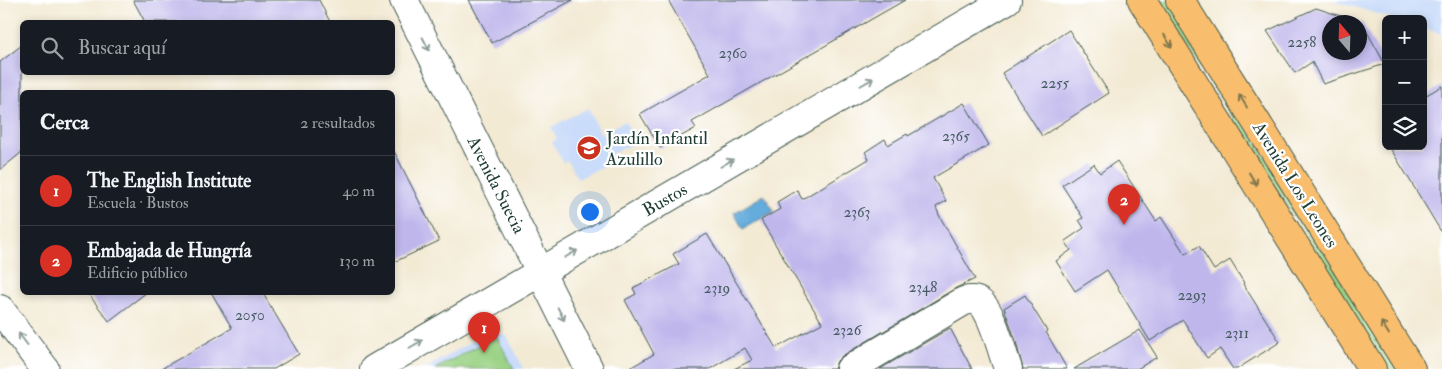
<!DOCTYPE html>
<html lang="es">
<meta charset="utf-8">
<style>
:root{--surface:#171b24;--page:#20242c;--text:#f1f3f6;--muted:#9ea1a6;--line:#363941;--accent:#d93025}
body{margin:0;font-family:"IM FELL Double Pica",serif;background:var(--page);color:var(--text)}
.controls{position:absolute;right:15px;top:15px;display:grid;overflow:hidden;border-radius:8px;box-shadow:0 2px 8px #0003}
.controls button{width:45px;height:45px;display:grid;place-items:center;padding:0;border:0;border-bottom:1px solid var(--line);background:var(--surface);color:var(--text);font:25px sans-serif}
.compass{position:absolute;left:1322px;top:15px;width:45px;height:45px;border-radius:50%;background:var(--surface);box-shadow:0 2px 8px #0003;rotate:341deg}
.you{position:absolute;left:589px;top:211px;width:18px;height:18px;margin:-12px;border:4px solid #fff;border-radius:50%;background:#1a73e8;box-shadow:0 0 0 8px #1a73e833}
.badge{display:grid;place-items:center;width:32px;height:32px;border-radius:50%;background:var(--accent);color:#fff;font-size:16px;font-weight:700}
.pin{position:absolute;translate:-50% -41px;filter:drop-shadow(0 1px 2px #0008)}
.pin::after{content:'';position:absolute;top:26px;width:18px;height:15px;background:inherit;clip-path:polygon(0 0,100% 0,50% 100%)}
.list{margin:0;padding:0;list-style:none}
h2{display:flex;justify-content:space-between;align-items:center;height:65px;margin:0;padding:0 20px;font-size:21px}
h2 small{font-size:16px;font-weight:400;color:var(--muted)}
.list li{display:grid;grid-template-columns:32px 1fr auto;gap:15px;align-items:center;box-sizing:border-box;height:70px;padding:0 20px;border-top:1px solid var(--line)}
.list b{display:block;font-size:19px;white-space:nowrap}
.list p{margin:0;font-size:16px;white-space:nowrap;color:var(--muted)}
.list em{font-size:16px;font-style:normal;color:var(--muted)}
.icon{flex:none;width:28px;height:28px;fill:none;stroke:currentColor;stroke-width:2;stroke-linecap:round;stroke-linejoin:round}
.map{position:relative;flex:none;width:1442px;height:369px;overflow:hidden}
.search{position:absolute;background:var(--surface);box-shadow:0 2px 8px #0003;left:20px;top:20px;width:375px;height:55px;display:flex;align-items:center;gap:12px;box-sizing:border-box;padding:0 18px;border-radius:8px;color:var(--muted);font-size:19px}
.panel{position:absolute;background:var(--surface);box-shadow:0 2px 8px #0003;left:20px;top:90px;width:375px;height:205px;border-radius:8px}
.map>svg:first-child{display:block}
.built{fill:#c9dcf9}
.green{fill:#9ad284;stroke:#5c885c}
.water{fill:#64acdb;stroke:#427488}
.building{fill:#bfb7ec;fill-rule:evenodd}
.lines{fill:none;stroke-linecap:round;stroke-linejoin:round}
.minor-casing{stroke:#3f574c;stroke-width:30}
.major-casing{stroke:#3f574c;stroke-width:30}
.minor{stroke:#fff;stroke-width:28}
.major{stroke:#f9be6d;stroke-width:28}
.oneway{stroke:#81774e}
.oneway2{stroke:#8f9e9a}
.labels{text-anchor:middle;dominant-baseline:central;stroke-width:4.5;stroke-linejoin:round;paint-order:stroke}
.number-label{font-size:15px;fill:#475c62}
.poi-label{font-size:18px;fill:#1f3d34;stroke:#fff;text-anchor:start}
.street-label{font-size:18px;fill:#1f3d34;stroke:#fff}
</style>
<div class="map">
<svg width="1442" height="369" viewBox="0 0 1442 369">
<rect width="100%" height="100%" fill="#fff"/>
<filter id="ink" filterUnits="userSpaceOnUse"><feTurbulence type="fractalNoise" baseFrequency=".02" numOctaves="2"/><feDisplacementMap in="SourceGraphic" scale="10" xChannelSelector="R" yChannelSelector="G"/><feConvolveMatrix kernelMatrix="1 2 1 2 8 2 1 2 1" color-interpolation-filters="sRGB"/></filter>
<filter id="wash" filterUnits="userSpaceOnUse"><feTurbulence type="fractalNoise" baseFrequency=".0096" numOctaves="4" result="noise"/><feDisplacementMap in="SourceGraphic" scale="20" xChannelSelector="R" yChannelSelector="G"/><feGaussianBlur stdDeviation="1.12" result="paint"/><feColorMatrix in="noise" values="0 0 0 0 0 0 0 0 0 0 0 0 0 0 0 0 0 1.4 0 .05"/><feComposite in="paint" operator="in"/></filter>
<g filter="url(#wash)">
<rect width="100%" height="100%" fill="#f3ead4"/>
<g class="built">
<path d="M1332 0H1442V34L1423 28V19H1393Z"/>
<path d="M588 108 601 134 625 121 636 142 610 155 613 161 578 179 568 161 563 163 552 142 557 139 551 127Z"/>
<path d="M491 330 507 336 524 369H425Z"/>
</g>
<g class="green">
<path d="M1159 0H1168L1397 369H1388Z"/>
<path d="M496 336 514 369H435Z"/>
</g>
<path class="water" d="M764 195 774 211 743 229 734 213Z"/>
<g id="blocks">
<g class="building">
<path d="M133 0H319L330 22H145Z"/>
<path d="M469 0H573L492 43Z"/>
<path d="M668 0H905L692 122 696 128 660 148 640 114 710 74Z"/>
<path d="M1316 8 1362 23 1385 64 1323 84 1312 62 1295 73 1267 31ZM1330 22H1360V52H1330Z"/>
<path d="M1069 30 1109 93 1042 136 1002 73Z"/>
<path d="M22 45V152L0 170V62Z"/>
<path d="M1442 86V233L1389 146H1423V97Z"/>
<path d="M964 103 989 145 933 178 946 201 936 207 939 215 975 279 956 288 842 356 837 361 834 369H734L752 360 745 348 710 369H628L654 354 625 300 636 294 633 288 679 264 673 254 707 234 776 348 822 323 761 220 780 209 777 202 797 190 802 199 869 159 865 152 885 139 888 145 907 134 908 136Z"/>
<path d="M392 147 439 241 392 263Z"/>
<path d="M1117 161 1156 221 1161 217 1185 254 1199 246 1214 270 1230 260 1244 283 1243 284 1280 342 1237 369H1233L1220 349 1207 358 1183 320 1150 341 1107 270 1075 291 1056 261 1071 250 1065 241 1084 228 1079 220 1083 218 1062 185 1094 164 1100 173Z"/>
<path d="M87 292H147L109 321Z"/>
<path d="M211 292H262L299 354 274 369H161L232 328Z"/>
<path d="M1025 295 1047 331 1046 332 1067 369H1023L1015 338 1004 308Z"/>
<path d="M950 328 972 369H880Z"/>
<path d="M1140 330 1157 357 1137 369H1074Z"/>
</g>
</g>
</g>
<g filter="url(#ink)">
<use href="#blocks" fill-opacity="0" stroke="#3f574c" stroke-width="1"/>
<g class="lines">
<defs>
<g id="minor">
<path d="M404 0 589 369"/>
<path d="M0 309 45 369"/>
<path d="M374 369 1007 0"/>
<path d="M850 369 964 301C969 300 974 299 979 302 991 307 1003 355 1008 369"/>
</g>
<g id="major">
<path d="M1142 0 1372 369"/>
<path d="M1180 0 1411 369"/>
</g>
</defs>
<use href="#minor" class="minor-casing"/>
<use href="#major" class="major-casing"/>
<use href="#minor" class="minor"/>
<use href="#major" class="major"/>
</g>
<defs><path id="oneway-shaft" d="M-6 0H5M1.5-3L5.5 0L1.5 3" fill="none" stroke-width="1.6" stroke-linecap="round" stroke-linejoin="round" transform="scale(1.25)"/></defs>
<g class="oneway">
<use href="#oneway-shaft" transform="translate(1168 41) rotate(58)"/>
<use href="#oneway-shaft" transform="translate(1243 101) rotate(-122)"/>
<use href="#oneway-shaft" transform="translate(1253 179) rotate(58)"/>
<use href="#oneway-shaft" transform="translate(1385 328) rotate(-122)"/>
</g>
<g class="oneway2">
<use href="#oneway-shaft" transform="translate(426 44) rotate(63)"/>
<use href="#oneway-shaft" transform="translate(867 82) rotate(-30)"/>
<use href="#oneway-shaft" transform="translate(727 163) rotate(-30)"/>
<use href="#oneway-shaft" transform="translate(571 254) rotate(-30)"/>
<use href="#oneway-shaft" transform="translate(561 314) rotate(63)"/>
<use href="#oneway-shaft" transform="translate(23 339) rotate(-127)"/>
<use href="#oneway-shaft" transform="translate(416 344) rotate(-30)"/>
</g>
</g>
<defs>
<symbol id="school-disc" viewBox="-11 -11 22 22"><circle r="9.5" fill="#c8321e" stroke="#fff"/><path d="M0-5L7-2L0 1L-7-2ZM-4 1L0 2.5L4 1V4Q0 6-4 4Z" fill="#fff"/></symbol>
</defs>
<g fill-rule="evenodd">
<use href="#school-disc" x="575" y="134" width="28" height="28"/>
</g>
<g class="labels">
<g class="number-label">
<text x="1302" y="42">2258</text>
<text x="733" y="53">2360</text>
<text x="1055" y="83">2255</text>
<text x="956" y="136">2365</text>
<text x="857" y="212">2363</text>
<text x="923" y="287">2348</text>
<text x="717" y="288">2319</text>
<text x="1192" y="295">2293</text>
<text x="250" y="315">2050</text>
<text x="847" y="330">2326</text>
<text x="1237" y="333">2311</text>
</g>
<g class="poi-label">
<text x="606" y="138">Jardín Infantil<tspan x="606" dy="21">Azulillo</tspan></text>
</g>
<g class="street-label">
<text transform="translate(496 185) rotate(63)">Avenida Suecia</text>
<text transform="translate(1295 185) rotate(58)">Avenida Los Leones</text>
<text transform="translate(665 200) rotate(-30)">Bustos</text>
</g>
</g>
</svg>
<div class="controls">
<button>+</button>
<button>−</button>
<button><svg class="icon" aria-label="layers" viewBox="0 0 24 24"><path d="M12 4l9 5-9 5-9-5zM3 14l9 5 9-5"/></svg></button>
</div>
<svg class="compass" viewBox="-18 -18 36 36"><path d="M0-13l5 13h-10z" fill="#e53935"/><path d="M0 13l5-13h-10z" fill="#9ea1a6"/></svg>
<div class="you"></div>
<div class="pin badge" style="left:484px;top:353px">1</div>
<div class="pin badge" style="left:1124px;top:225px">2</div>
<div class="search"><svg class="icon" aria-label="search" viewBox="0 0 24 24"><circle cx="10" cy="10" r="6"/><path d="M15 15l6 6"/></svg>Buscar aquí</div>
<section class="panel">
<h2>Cerca<small>2 resultados</small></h2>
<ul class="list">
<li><span class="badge">1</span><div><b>The English Institute</b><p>Escuela · Bustos</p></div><em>40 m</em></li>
<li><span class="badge">2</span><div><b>Embajada de Hungría</b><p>Edificio público</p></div><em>130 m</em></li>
</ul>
</section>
</div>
